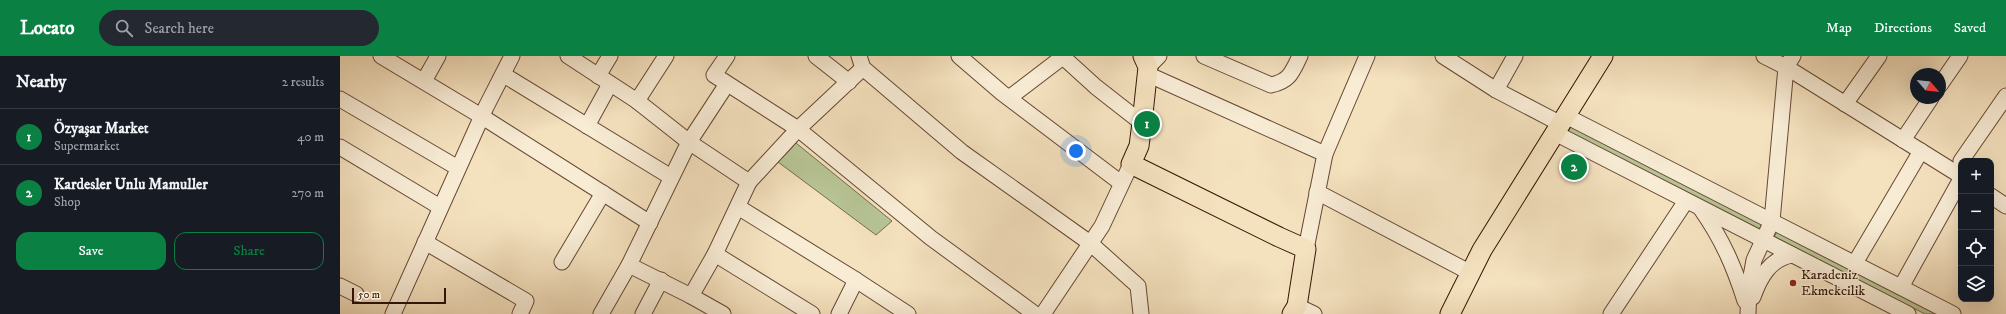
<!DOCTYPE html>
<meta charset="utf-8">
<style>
:root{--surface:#171b24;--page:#242831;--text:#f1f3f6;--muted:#9ea1a6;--line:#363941;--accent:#0b8043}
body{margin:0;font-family:"IM FELL DW Pica",serif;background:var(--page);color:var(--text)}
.controls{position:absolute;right:12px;bottom:12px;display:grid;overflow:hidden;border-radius:8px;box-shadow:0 4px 16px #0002}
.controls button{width:36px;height:36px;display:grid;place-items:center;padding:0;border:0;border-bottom:1px solid var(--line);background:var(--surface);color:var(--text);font:20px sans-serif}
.compass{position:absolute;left:1570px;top:12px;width:36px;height:36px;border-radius:50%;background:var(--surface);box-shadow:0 4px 16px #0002;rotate:118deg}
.scale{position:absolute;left:12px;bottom:10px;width:94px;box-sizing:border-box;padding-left:4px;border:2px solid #361406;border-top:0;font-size:11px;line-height:14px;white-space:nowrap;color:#361406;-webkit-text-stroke:3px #f8ecd5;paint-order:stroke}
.you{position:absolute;left:736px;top:95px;width:14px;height:14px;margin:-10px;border:3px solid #fff;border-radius:50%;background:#1a73e8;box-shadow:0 0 0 6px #1a73e833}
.badge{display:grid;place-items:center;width:26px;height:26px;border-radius:50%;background:var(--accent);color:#fff;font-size:13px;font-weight:700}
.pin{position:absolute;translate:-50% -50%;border:2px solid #fff;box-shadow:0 1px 4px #0006}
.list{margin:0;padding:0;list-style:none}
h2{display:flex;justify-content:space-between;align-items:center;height:52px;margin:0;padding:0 16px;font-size:17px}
h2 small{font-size:13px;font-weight:400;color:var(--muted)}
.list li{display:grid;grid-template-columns:26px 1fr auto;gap:12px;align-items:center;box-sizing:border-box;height:56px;padding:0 16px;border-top:1px solid var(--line)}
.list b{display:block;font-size:15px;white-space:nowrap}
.list p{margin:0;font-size:13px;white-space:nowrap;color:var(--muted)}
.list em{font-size:13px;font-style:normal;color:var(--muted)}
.actions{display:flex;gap:8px;padding:12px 16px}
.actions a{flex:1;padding:9px 0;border:1px solid var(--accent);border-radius:12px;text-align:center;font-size:14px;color:var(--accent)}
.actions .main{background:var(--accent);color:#fff}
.icon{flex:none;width:22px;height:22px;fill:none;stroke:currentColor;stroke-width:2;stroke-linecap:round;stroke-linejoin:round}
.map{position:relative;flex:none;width:1666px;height:258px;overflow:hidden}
header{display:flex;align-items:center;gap:24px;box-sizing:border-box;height:56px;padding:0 20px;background:var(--accent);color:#fff}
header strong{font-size:19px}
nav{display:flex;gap:22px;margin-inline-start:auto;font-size:14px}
.search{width:280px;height:36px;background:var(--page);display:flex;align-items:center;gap:10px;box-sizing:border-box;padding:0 14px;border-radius:22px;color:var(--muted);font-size:15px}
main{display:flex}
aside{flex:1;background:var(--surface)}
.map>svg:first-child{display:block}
.green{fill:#b7c495;stroke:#766c4e}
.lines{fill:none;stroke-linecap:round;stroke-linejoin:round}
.minor-casing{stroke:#664734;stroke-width:17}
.major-casing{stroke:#361406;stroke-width:21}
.minor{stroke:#f8ecd5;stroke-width:15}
.major{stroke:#f4e1be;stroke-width:19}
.poi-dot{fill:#8f2418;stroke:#f8ecd5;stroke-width:1.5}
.labels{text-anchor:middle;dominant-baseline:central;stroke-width:3;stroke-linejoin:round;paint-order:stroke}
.poi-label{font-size:14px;fill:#361406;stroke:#f8ecd5;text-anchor:start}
</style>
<header>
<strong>Locato</strong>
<div class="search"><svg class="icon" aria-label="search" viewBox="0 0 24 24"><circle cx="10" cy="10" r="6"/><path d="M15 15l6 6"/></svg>Search here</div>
<nav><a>Map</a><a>Directions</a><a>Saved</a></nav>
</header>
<main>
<aside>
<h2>Nearby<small>2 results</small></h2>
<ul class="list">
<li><span class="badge">1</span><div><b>Özyaşar Market</b><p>Supermarket</p></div><em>40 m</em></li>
<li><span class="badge">2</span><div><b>Kardesler Unlu Mamuller</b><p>Shop</p></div><em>270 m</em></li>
</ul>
<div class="actions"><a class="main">Save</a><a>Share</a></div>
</aside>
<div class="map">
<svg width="1666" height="258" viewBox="0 0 1666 258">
<rect width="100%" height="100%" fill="#f4e1be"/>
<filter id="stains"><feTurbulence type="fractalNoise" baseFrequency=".005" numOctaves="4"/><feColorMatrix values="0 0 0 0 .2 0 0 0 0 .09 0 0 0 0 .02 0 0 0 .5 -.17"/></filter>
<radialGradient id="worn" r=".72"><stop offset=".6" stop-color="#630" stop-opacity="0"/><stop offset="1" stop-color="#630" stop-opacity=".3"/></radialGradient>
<g class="green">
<path d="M1231 70 1422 167 1419 174 1227 78Z"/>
<path d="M456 87 552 165 536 179 438 106Z"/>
<path d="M1438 174 1600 258H1585L1434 181Z"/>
</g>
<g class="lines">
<defs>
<g id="minor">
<path d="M41 0 141 60 310 167"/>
<path d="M228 0 297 45 349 86 409 126 458 73 523 12"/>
<path d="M387 0 374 19 458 73 591 182 695 258"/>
<path d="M476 0 509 26"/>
<path d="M519 0 523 12 622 96 750 187 798 230 801 258"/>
<path d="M619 0 662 37 781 127"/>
<path d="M864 0 931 29C950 25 952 16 960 0"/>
<path d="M1103 0 1156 34 1221 68"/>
<path d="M1424 0 1446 11 1621 120"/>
<path d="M723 1 756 31 802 67"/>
<path d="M808 11 819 0"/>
<path d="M807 18 985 98 966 193"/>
<path d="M164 19 331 121"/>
<path d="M258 20 270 0"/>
<path d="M84 25 98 0"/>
<path d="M1600 29 1620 0"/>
<path d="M1156 34 1175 0"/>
<path d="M669 42 724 0"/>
<path d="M0 43 118 112"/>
<path d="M297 45 326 0"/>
<path d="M1505 48 1539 0"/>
<path d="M1226 60 1613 258"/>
<path d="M247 70 270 28"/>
<path d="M1215 77 1568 258"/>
<path d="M1563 84 1591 42"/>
<path d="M0 91 100 151"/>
<path d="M985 98 1027 0"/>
<path d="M1621 105 1666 40"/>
<path d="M977 136 1131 217"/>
<path d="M1651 140 1666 150"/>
<path d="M398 151 516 224 499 258"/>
<path d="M1361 153C1382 183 1394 210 1405 245"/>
<path d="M85 186 186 245 180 258"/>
<path d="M375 198 472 258"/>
<path d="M222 206 263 137"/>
<path d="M1515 207 1581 95"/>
<path d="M289 209 351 240 383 258"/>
<path d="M516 224 568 258"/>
<path d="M0 230 16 238"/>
<path d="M1561 231 1621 123"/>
<path d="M351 240 375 198 409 126"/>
<path d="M1413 241C1420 221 1430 203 1452 199"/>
<path d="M957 250 974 258"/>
<path d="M53 258 146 51 172 0"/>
<path d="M261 258 289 209 349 86 387 28"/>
<path d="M303 258 321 224"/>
<path d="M703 258 762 170 791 108"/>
<path d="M1271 258 1346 145"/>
<path d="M1408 258 1409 231 1414 204 1432 165 1446 11 1453 0"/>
</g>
<g id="major">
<path d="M803 0 808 11 802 67 799 90 791 108 939 181 966 193 957 250 952 258"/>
<path d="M1110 258 1142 194 1263 0"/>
</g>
</defs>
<use href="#minor" class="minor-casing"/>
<use href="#major" class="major-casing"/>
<use href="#minor" class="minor"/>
<use href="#major" class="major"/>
</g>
<circle class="poi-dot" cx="1453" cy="227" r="4"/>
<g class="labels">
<g class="poi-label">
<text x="1461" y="219">Karadeniz<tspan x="1461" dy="16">Ekmekcilik</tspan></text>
</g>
</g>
<rect width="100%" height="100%" filter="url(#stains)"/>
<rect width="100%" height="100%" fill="url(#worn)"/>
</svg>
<div class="controls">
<button>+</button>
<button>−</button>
<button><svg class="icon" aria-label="locate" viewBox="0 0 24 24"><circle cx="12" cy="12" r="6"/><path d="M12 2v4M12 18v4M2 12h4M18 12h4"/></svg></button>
<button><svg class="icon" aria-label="layers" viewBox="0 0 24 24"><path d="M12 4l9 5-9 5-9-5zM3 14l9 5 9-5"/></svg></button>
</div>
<svg class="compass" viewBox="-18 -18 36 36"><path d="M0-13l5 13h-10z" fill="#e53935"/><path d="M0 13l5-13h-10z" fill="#9ea1a6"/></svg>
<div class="scale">50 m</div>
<div class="you"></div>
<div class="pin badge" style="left:807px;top:68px">1</div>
<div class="pin badge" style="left:1234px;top:111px">2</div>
</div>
</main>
